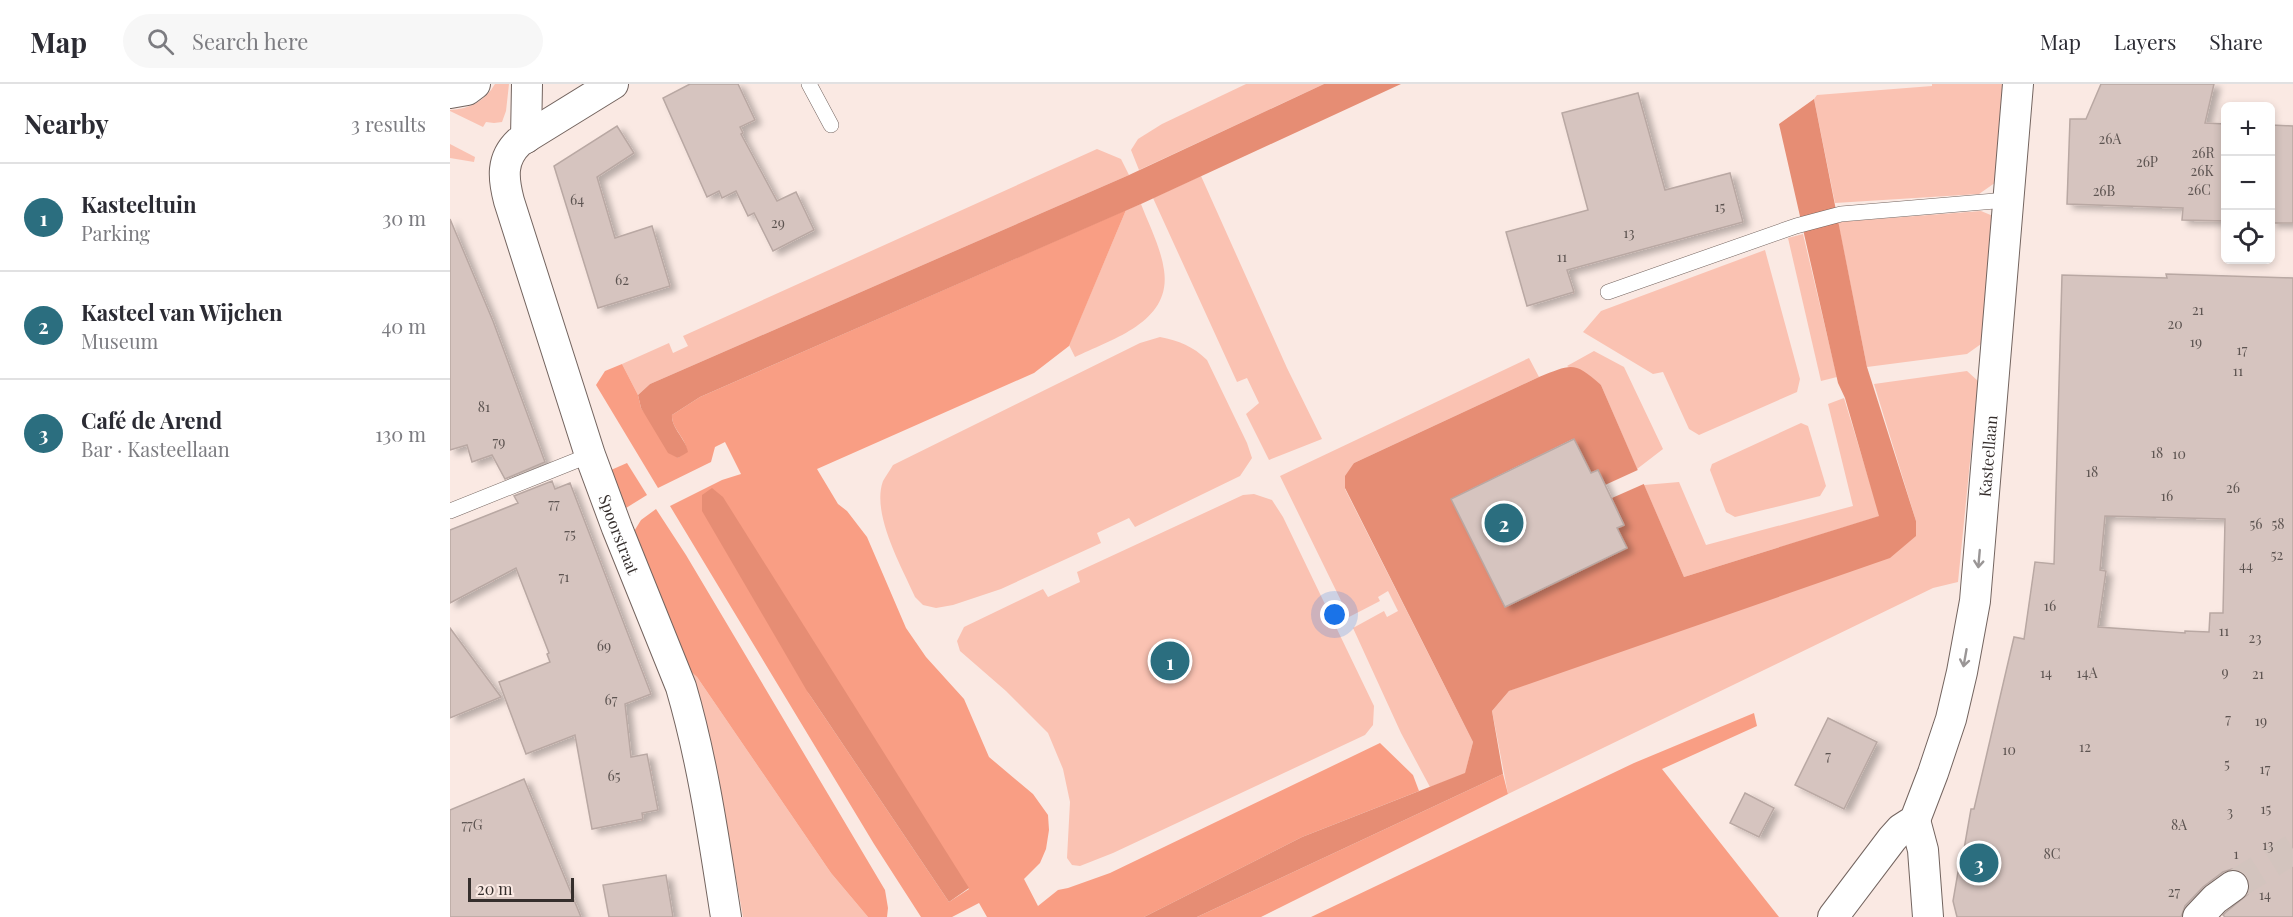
<!DOCTYPE html>
<meta charset="utf-8">
<style>
:root{--surface:#fff;--page:#f7f7f7;--text:#2b2b33;--muted:#7c7c81;--line:#e1e1e2;--accent:#2b6e7f}
body{margin:0;font-family:"Playfair Display",serif;background:var(--page);color:var(--text)}
.controls{position:absolute;right:18px;top:18px;display:grid;overflow:hidden;border-radius:9px;box-shadow:0 3px 9px #0003}
.controls button{width:54px;height:54px;display:grid;place-items:center;padding:0;border:0;border-bottom:2px solid var(--line);background:var(--surface);color:var(--text);font:30px sans-serif}
.scale{position:absolute;left:18px;bottom:15px;width:106px;box-sizing:border-box;padding-left:6px;border:3px solid #352e2c;border-top:0;font-size:16px;line-height:21px;white-space:nowrap;color:#352e2c;-webkit-text-stroke:4px #fae9e3;paint-order:stroke}
.you{position:absolute;left:885px;top:531px;width:21px;height:21px;margin:-15px;border:4px solid #fff;border-radius:50%;background:#1a73e8;box-shadow:0 0 0 9px #1a73e833}
.badge{display:grid;place-items:center;width:39px;height:39px;border-radius:50%;background:var(--accent);color:#fff;font-size:20px;font-weight:700}
.pin{position:absolute;translate:-50% -50%;border:3px solid #fff;box-shadow:0 2px 6px #0006}
.list{margin:0;padding:0;list-style:none}
h2{display:flex;justify-content:space-between;align-items:center;height:78px;margin:0;padding:0 24px;font-size:26px}
h2 small{font-size:20px;font-weight:400;color:var(--muted)}
.list li{display:grid;grid-template-columns:39px 1fr auto;gap:18px;align-items:center;box-sizing:border-box;height:108px;padding:0 24px;border-top:2px solid var(--line)}
.list b{display:block;font-size:22px;white-space:nowrap}
.list p{margin:0;font-size:20px;white-space:nowrap;color:var(--muted)}
.list em{font-size:20px;font-style:normal;color:var(--muted)}
.icon{flex:none;width:33px;height:33px;fill:none;stroke:currentColor;stroke-width:2;stroke-linecap:round;stroke-linejoin:round}
.map{position:relative;flex:none;width:1843px;height:833px;overflow:hidden}
header{display:flex;align-items:center;gap:36px;box-sizing:border-box;height:84px;padding:0 30px;background:var(--surface);border-bottom:2px solid var(--line)}
header strong{font-size:28px}
nav{display:flex;gap:33px;margin-inline-start:auto;font-size:21px}
.search{width:420px;height:54px;background:var(--page);display:flex;align-items:center;gap:15px;box-sizing:border-box;padding:0 21px;border-radius:33px;color:var(--muted);font-size:22px}
main{display:flex}
aside{flex:1;background:var(--surface)}
.map>svg:first-child{display:block}
.green{fill:#fac2b2}
.forest{fill:#f99e84;fill-rule:evenodd}
.water{fill:#e68d74;fill-rule:evenodd}
.pier{fill:#fae9e3}
.building{fill:#d6c4bf;stroke:#b9a8a3;stroke-width:1.5;fill-rule:evenodd;filter:url(#shadow)}
.lines{fill:none;stroke-linecap:round;stroke-linejoin:round}
.street-tunnel{stroke:#d3c4be;stroke-width:30;stroke-dasharray:30 15;stroke-linecap:butt}
.lane-casing{stroke:#73645f;stroke-width:16}
.street-casing{stroke:#73645f;stroke-width:32}
.lane{stroke:#fff;stroke-width:15}
.street{stroke:#fff;stroke-width:30}
.oneway{stroke:#9a9696}
.labels{text-anchor:middle;dominant-baseline:central;stroke-width:4.5;stroke-linejoin:round;paint-order:stroke}
.number-label{font-size:14px;fill:#5d5451}
.street-label{font-size:16px;fill:#352e2c;stroke:#fae9e3}
</style>
<header>
<strong>Map</strong>
<div class="search"><svg class="icon" aria-label="search" viewBox="0 0 24 24"><circle cx="10" cy="10" r="6"/><path d="M15 15l6 6"/></svg>Search here</div>
<nav><a>Map</a><a>Layers</a><a>Share</a></nav>
</header>
<main>
<aside>
<h2>Nearby<small>3 results</small></h2>
<ul class="list">
<li><span class="badge">1</span><div><b>Kasteeltuin</b><p>Parking</p></div><em>30 m</em></li>
<li><span class="badge">2</span><div><b>Kasteel van Wijchen</b><p>Museum</p></div><em>40 m</em></li>
<li><span class="badge">3</span><div><b>Café de Arend</b><p>Bar · Kasteellaan</p></div><em>130 m</em></li>
</ul>
</aside>
<div class="map">
<svg width="1843" height="833" viewBox="0 0 1843 833">
<defs>
<filter id="shadow"><feDropShadow dx="6" dy="4" stdDeviation="3" flood-color="#0004"/></filter>
</defs>
<rect width="100%" height="100%" fill="#fae9e3"/>
<g class="green">
<path d="M45 0H59L56 27 52 38 44 39 36 38 33 43 0 27V26C20 25 35 17 45 0Z"/>
<path d="M796 0H874L689 86 681 66 688 55 712 40Z"/>
<path d="M1482 0H1555L1549 96 1529 110 1385 119 1364 15 1367 11 1482 2Z"/>
<path d="M0 60 25 73 24 78 0 74Z"/>
<path d="M647 65 671 75 679 91 200 300 188 311 172 280 219 259 223 269 238 262 233 252Z"/>
<path d="M751 92 837 284 872 355 819 376 796 330 809 319 797 294 787 298 703 114Z"/>
<path d="M691 120C699 141 711 164 714 186 722 238 662 255 625 273L619 261 676 126Z"/>
<path d="M1531 127 1543 132 1534 251 1531 260 1517 270 1417 283 1388 138Z"/>
<path d="M1353 150 1387 293 1371 297 1338 154Z"/>
<path d="M1315 166 1350 295 1347 308 1249 351 1239 345 1213 288 1203 290 1133 248 1151 227Z"/>
<path d="M710 253C729 257 743 262 757 276L797 359 802 374 790 392 685 443 679 434 647 449 651 459 551 505 503 521 486 524 473 521 465 513C452 483 421 430 433 397 436 392 440 386 443 381L690 259Z"/>
<path d="M1144 267 1174 283 1213 365 1187 385 1151 301 1117 282Z"/>
<path d="M1079 274 1089 293 904 379 895 405 1023 658 1015 690 980 703 951 649 903 544 934 527 937 533 948 527 938 507 928 513 930 517 899 533 830 392Z"/>
<path d="M1517 287 1528 297 1508 498 1483 504 1058 710 1042 627 1059 607 1466 437 1424 300Z"/>
<path d="M1394 314 1430 432 1234 493 1194 401 1229 398 1256 461 1403 422 1378 320Z"/>
<path d="M1351 339 1358 342 1376 402 1370 412 1285 433 1276 428 1260 386 1262 380Z"/>
<path d="M804 410 822 416 833 433 924 622 923 641 915 651 663 769 630 782 622 781 617 774 620 718 613 685 598 649 556 607 510 567 507 557 514 543 593 505 598 513 630 498 627 488 793 411Z"/>
<path d="M239 586 247 593 381 789 418 833H293L267 687Z"/>
</g>
<g class="forest">
<path d="M676 126 619 262 584 289 367 385 388 420 397 427 417 453 456 544 476 573 514 615 539 673 583 710 598 731 599 746 596 765 590 779 574 795 588 822 608 806 618 804 660 789 930 659 963 691 969 707 852 753 694 833H537L529 819 502 833H471L424 760 220 422 272 396 291 390 275 358 265 363 261 378 208 404 146 301 155 287 172 280 188 311 191 324 228 374 237 367C236 354 221 344 222 331L250 313ZM357 607 519 805 499 818Z"/>
<path d="M177 379 197 411 176 424 161 386Z"/>
<path d="M206 425 236 471 435 806 438 824 437 833H418L381 789 247 593 239 586 183 449 191 436Z"/>
<path d="M1304 629 1307 642 1212 685 1329 833H861L1184 679Z"/>
<path d="M1053 690 1058 710 811 833H747Z"/>
</g>
<g class="water">
<path d="M874 0H951L691 120 250 313 222 331C221 344 236 355 238 368L228 374 218 369 191 324 188 311 200 300 679 91Z"/>
<path d="M1364 15 1417 283 1466 437V452L1440 474 1059 607 1042 627 1053 690 747 833H694L852 753 1015 689 1023 658 895 404V392L904 379 1089 293C1122 280 1124 277 1151 301L1234 493 1429 432 1395 314 1388 299 1329 40ZM1123 355 1141 389 1148 386 1174 440 1055 523 1001 415Z"/>
<path d="M262 404 273 413 519 804 499 818 357 607 252 427V411Z"/>
</g>
<path class="pier" d="M1190 385 1196 399 1162 414 1155 401Z"/>
<g class="building">
<path d="M240 0H288L305 36 290 43 293 49 291 50 327 117 346 108 364 146 323 167 304 129 298 132 286 107 272 114 269 107 257 113 213 14Z"/>
<path d="M1651 0H1764L1755 39 1776 40V137L1732 136 1733 124 1617 120 1620 35H1636Z"/>
<path d="M1188 9 1215 106 1280 89 1293 138 1117 186 1124 208 1077 222 1056 148 1138 126 1112 29Z"/>
<path d="M1821 41 1843 42V139H1821Z"/>
<path d="M167 42 184 69 147 93 165 154 202 142 220 202 148 224 104 82Z"/>
<path d="M0 135 43 237 95 378 55 395 42 371 22 378 17 361 0 366Z"/>
<path d="M1716 190 1843 194V833H1775L1773 831 1776 828 1798 810 1800 801 1797 791 1790 786 1782 785 1773 788 1753 803 1735 822 1731 833H1507L1503 817 1508 788H1510L1521 725H1524L1564 553 1574 555 1585 478 1604 480 1612 191 1717 194ZM1655 432 1775 435 1773 529H1760L1759 548 1735 547V549L1648 543 1656 487 1650 486Z"/>
<path d="M1124 355 1141 389 1148 386 1174 441 1167 444 1177 464 1055 523 1001 415Z"/>
<path d="M102 397 105 405 120 399 201 610 175 620 181 673 197 670 208 726 192 729 193 735 142 745 125 651 76 670 49 598 100 578 97 570 99 569 66 484 0 519V446L68 419 64 412Z"/>
<path d="M0 544 51 613 0 634Z"/>
<path d="M1378 634 1427 658 1394 725 1345 701Z"/>
<path d="M74 695 131 833H0V726Z"/>
<path d="M1295 709 1324 724 1309 753 1280 739Z"/>
<path d="M216 791 223 833H159L153 801Z"/>
</g>
<g class="lines">
<path class="street-tunnel" d="M1783 802 1843 765"/>
<defs>
<g id="lane">
<path d="M359 0 381 41"/>
<path d="M1158 208 1346 142 1391 130 1557 116"/>
<path d="M0 427 140 371"/>
</g>
<g id="street">
<path id="s1" d="M163 0 69 58C51 75 53 94 59 117L140 371 167 444 231 603C253 678 264 756 276 833"/>
<path d="M0 9 17 6 25 0"/>
<path d="M76 54 77 0"/>
<path d="M1465 736 1473 766 1478 833"/>
<path id="s2" d="M1383 833 1442 755 1451 745 1465 736 1483 689 1501 635 1512 588 1525 517 1568 0"/>
<path d="M1748 833 1765 815 1783 802"/>
</g>
</defs>
<use href="#lane" class="lane-casing"/>
<use href="#street" class="street-casing"/>
<use href="#lane" class="lane"/>
<use href="#street" class="street"/>
</g>
<defs><path id="oneway-shaft" d="M-6 0H5M1.5-3L5.5 0L1.5 3" fill="none" stroke-width="1.6" stroke-linecap="round" stroke-linejoin="round" transform="scale(1.5)"/></defs>
<g class="oneway">
<use href="#oneway-shaft" transform="translate(1529 475) rotate(95)"/>
<use href="#oneway-shaft" transform="translate(1515 574) rotate(100)"/>
</g>
<g class="labels">
<g class="number-label">
<text x="1660" y="54">26A</text>
<text x="1753" y="68">26R</text>
<text x="1697" y="77">26P</text>
<text x="1752" y="86">26K</text>
<text x="1749" y="105">26C</text>
<text x="1654" y="106">26B</text>
<text x="127" y="115">64</text>
<text x="1270" y="122">15</text>
<text x="328" y="138">29</text>
<text x="1179" y="148">13</text>
<text x="1112" y="172">11</text>
<text x="172" y="195">62</text>
<text x="1748" y="225">21</text>
<text x="1725" y="239">20</text>
<text x="1746" y="257">19</text>
<text x="1792" y="265">17</text>
<text x="1788" y="286">11</text>
<text x="34" y="322">81</text>
<text x="49" y="357">79</text>
<text x="1707" y="368">18</text>
<text x="1729" y="369">10</text>
<text x="1642" y="387">18</text>
<text x="1783" y="403">26</text>
<text x="1717" y="411">16</text>
<text x="104" y="419">77</text>
<text x="1806" y="439">56</text>
<text x="1828" y="439">58</text>
<text x="120" y="449">75</text>
<text x="1827" y="470">52</text>
<text x="1796" y="481">44</text>
<text x="114" y="492">71</text>
<text x="1600" y="521">16</text>
<text x="1774" y="546">11</text>
<text x="1805" y="553">23</text>
<text x="154" y="561">69</text>
<text x="1775" y="587">9</text>
<text x="1596" y="588">14</text>
<text x="1637" y="588">14A</text>
<text x="1808" y="589">21</text>
<text x="161" y="615">67</text>
<text x="1778" y="634">7</text>
<text x="1811" y="636">19</text>
<text x="1635" y="662">12</text>
<text x="1559" y="665">10</text>
<text x="1378" y="671">7</text>
<text x="1777" y="679">5</text>
<text x="1815" y="684">17</text>
<text x="164" y="691">65</text>
<text x="1816" y="724">15</text>
<text x="1780" y="727">3</text>
<text x="22" y="740">77G</text>
<text x="1729" y="740">8A</text>
<text x="1818" y="760">13</text>
<text x="1602" y="769">8C</text>
<text x="1786" y="769">1</text>
<text x="1724" y="807">27</text>
<text x="1815" y="810">14</text>
</g>
<g class="street-label">
<text stroke="none"><textPath href="#s2" startOffset="501">Kasteellaan</textPath></text>
<text stroke="none"><textPath href="#s1" startOffset="525">Spoorstraat</textPath></text>
</g>
</g>
</svg>
<div class="controls">
<button>+</button>
<button>−</button>
<button><svg class="icon" aria-label="locate" viewBox="0 0 24 24"><circle cx="12" cy="12" r="6"/><path d="M12 2v4M12 18v4M2 12h4M18 12h4"/></svg></button>
</div>
<div class="scale">20 m</div>
<div class="you"></div>
<div class="pin badge" style="left:720px;top:577px">1</div>
<div class="pin badge" style="left:1054px;top:439px">2</div>
<div class="pin badge" style="left:1529px;top:779px">3</div>
</div>
</main>
